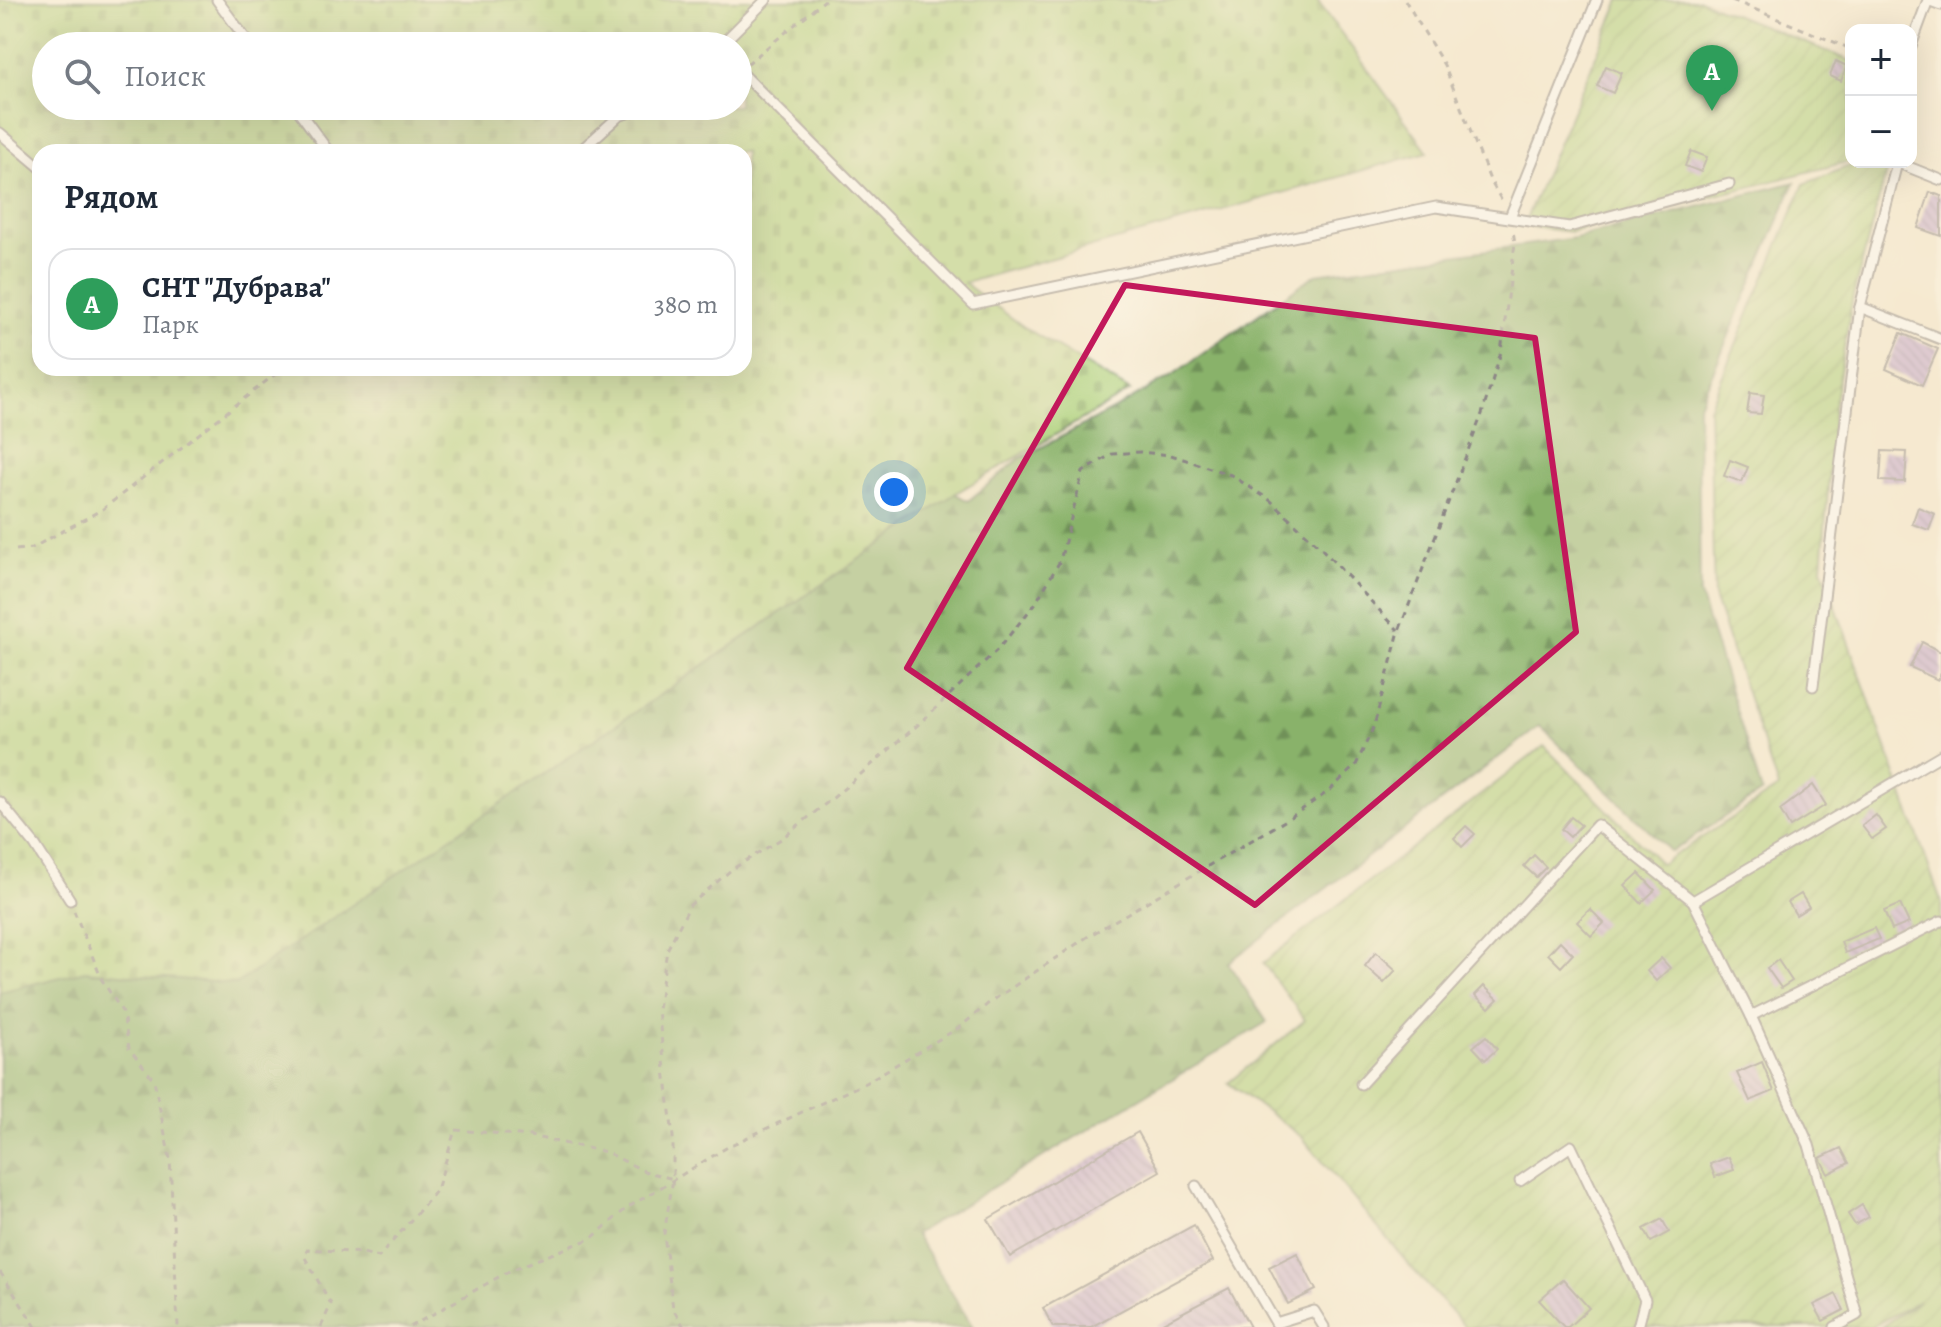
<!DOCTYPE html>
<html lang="ru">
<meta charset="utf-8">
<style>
:root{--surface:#fff;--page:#f2f2f3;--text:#1f2937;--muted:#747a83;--line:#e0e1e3;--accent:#1a73e8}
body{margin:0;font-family:Alegreya,serif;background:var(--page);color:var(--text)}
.controls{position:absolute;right:24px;top:24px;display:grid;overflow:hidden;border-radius:16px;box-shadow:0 8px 32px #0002}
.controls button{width:72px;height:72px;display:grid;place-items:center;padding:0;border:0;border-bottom:2px solid var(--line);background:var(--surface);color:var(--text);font:40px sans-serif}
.you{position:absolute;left:894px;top:492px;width:28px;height:28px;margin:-20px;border:6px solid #fff;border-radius:50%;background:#1a73e8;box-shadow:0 0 0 12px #1a73e833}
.badge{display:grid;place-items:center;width:52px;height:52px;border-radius:50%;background:var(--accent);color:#fff;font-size:26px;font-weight:700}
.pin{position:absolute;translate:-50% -66px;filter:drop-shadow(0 2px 4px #0008)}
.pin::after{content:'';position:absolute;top:42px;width:28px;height:24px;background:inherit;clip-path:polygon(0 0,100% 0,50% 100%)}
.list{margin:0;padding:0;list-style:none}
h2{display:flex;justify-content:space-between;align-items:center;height:104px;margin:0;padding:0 32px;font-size:34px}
h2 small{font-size:26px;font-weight:400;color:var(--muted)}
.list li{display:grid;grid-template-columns:52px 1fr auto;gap:24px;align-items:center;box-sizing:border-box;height:112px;margin:0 16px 16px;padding:0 16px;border:2px solid var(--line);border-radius:24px}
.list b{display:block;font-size:30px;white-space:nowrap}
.list p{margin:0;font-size:26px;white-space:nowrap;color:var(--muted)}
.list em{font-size:26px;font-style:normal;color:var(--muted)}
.icon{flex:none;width:44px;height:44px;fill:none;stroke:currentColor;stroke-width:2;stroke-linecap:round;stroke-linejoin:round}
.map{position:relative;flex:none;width:1941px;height:1327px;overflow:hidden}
.search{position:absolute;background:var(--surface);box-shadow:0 8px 32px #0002;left:32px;top:32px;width:720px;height:88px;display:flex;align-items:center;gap:20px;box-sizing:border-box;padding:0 28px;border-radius:44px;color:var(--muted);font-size:30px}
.panel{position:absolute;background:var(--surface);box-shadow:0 8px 32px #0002;left:32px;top:144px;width:720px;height:232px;border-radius:24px}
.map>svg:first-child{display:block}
.forest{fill:url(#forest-firs);stroke:#566a52;stroke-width:2}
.cemetery{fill:url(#cemetery-stones);stroke:#67795a;stroke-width:2;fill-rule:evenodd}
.garden{fill:url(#garden-furrows);stroke:#67795a;stroke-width:2}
.building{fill:url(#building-back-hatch)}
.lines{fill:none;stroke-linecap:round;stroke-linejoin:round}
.service-casing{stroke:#8c8686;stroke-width:13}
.path{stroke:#8c8686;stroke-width:3;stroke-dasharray:6 6;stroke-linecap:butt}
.service{stroke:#fff;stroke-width:9}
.marked{fill:none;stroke:#c2185b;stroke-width:6;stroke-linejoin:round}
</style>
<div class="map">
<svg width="1941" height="1327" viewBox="0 0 1941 1327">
<defs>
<pattern id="forest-firs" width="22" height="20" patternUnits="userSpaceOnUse" patternTransform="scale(2)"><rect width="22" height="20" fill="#89b26a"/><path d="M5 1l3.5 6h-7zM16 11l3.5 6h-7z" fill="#709058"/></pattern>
<pattern id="cemetery-stones" width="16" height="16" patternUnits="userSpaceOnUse" patternTransform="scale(2)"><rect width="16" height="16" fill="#acd07a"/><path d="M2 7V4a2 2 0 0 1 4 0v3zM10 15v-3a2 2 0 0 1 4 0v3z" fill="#94b26a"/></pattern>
<pattern id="garden-furrows" width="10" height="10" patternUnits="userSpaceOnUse" patternTransform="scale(2)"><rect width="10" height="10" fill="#acd07a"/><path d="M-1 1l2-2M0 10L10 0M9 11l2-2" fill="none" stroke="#94b26a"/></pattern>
<pattern id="building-back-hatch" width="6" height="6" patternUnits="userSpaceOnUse" patternTransform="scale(2)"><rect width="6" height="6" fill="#c1a5d0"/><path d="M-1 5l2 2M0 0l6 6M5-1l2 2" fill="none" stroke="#9c86aa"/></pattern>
</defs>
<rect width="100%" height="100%" fill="#fcf5e5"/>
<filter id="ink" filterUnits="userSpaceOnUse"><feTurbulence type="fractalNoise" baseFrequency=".0125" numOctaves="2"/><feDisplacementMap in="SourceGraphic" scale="16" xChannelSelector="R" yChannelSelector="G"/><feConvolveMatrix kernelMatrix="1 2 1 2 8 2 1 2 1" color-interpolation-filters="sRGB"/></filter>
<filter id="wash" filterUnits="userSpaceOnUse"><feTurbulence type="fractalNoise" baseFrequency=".006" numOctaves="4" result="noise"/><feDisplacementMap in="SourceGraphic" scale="32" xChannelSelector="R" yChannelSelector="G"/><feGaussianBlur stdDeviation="1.8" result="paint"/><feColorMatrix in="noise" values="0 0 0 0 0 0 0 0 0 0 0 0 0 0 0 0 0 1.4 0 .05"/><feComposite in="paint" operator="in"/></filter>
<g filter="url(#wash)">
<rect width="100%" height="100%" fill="#f5e9d0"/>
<path class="forest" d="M1795 182 1698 407 1700 595 1762 792 1671 852 1540 726 1228 963 1267 1022 915 1234 973 1327H0V558L744 368 968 501 1019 459 1118 407 1174 374 1316 274 1575 238Z"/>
<path class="cemetery" d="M0 0H1317L1428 152 964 283 1024 327 1130 391 956 493 236 984 85 971 0 992ZM46 46H738V106H46ZM40 152H744V368H40Z"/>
<g class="garden">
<path d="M1620 0H1699L1851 61V161L1571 232 1523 226Z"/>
<path d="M1860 162H1877L1887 168 1853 296 1834 408 1822 568 1941 901V1327H1881L1919 1301 1871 1327H1465L1410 1266 1302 1137 1228 1083 1305 1020 1263 963 1544 746 1661 864 1778 788 1714 597 1709 408 1804 184Z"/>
</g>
<g id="blocks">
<g class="building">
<path d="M1836 61 1847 66 1841 81 1830 76Z"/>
<path d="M1606 66 1622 73 1613 93 1597 86Z"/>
<path d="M1691 151 1707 157 1701 172 1685 166Z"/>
<path d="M1930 192 1941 196V236L1918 228Z"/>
<path d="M1901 333 1938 349 1922 385 1886 369Z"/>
<path d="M1750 393 1764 395 1761 414 1747 413Z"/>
<path d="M1882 451 1907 452 1905 482 1880 481Z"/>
<path d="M1730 460 1748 467 1742 482 1724 476Z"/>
<path d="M1918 507 1935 514 1929 530 1912 524Z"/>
<path d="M1922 642 1941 652V673L1938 680 1910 667Z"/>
<path d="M1813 785 1826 805 1790 827 1780 810Z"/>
<path d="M1876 815 1886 829 1872 839 1862 826Z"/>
<path d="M1571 817 1581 825 1570 837 1561 829Z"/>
<path d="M1466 826 1475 834 1462 847 1454 838Z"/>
<path d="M1534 855 1546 867 1536 877 1524 866Z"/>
<path d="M1639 873 1655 890 1641 903 1625 886Z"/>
<path d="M1801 894 1809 907 1796 915 1788 902Z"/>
<path d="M1900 904 1909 923 1892 930 1884 911Z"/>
<path d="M1590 909 1604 923 1591 936 1577 922Z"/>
<path d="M1874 928 1879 939 1845 953 1841 942Z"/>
<path d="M1560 941 1573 954 1561 967 1548 954Z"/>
<path d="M1376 952 1396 970 1384 983 1365 966Z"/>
<path d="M1661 958 1670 968 1656 981 1647 971Z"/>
<path d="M1778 960 1792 981 1781 988 1767 968Z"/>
<path d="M1484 986 1498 999 1489 1008 1475 995Z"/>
<path d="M1486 1036 1497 1049 1485 1060 1473 1047Z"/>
<path d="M1762 1062 1774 1091 1750 1101 1737 1073Z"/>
<path d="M1138 1132 1160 1171 1010 1257 988 1219Z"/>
<path d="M1841 1148 1849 1163 1828 1174 1820 1158Z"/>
<path d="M1729 1157 1734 1170 1715 1177 1710 1164Z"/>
<path d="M1862 1205 1869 1217 1855 1225 1848 1214Z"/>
<path d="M1662 1219 1669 1232 1651 1242 1644 1229Z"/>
<path d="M1194 1225 1213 1261 1091 1327H1053L1043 1308Z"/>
<path d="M1297 1253 1316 1290 1288 1304 1269 1267Z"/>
<path d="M1563 1279 1589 1308 1568 1327H1564L1539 1300Z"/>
<path d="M1229 1288 1250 1327H1155Z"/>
<path d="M1836 1294 1844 1310 1823 1321 1814 1305Z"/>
</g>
</g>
</g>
<g filter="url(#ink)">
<use href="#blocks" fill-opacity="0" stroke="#8c8686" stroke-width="2"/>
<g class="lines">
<defs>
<g id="service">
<path d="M217 0 251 46"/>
<path d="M720 46 766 0"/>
<path d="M1911 46 1928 0 1941 5"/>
<path d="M738 69 973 304 1436 207 1569 227 1729 184"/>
<path d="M295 106 329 152"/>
<path d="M0 133 40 167"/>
<path d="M579 152 619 116 647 106"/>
<path d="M1896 162 1941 180"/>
<path d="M1897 163 1860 307 1941 339"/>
<path d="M1510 217 1597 0"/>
<path d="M1813 686 1860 307"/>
<path d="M0 802 35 845 70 900"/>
<path d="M1693 901 1751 1016 1941 921"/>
<path d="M1751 1016 1809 1145 1857 1315 1835 1327"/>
<path d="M1361 1084 1597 825 1693 901 1941 755"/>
<path d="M1520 1181 1571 1146 1645 1300 1638 1327"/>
<path d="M1196 1186 1276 1323 1314 1311 1324 1327"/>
</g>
</defs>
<use href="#service" class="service-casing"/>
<g class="path">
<path d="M1405 0 1444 65 1490 180 1502 201"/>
<path d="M1732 0 1851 49"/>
<path d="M747 64 825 0"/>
<path d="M16 550 32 548 103 509 283 368"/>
<path d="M74 911 102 980 123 1013 129 1048 154 1080 170 1159 178 1327"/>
<path d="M0 1272 36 1327"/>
<path d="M321 1327 331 1304 304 1256 308 1249 363 1253 379 1257 437 1190 455 1130 530 1136 606 1152 644 1171 673 1179"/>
<path d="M410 1327 511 1270 592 1238 627 1208 731 1145 865 1083 960 1027 989 1003 1087 937 1288 819 1329 791 1356 765 1374 726 1399 631 1482 414 1501 352 1515 243 1513 231"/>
<path d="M684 1327 673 1309 664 1234 673 1179V1137L658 1010 667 950 690 905 731 870 781 839 833 798 920 723 998 649 1035 604 1060 561 1083 472 1112 454 1140 452 1171 455 1231 475 1271 501 1320 547 1398 630"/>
</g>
<use href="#service" class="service"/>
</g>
</g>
<path d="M0 0H1941V1327H0ZM1125 285 1535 338 1576 632 1255 905 907 668Z" fill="#f5e9d0" fill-opacity=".55" fill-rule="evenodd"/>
<path class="marked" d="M1125 285 1535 338 1576 632 1255 905 907 668Z"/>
</svg>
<div class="controls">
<button>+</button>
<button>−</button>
</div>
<div class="you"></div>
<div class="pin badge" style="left:1712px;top:111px;background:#2e9e5b">A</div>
<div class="search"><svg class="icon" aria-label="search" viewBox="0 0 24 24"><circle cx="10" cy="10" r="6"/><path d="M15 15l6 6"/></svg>Поиск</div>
<section class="panel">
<h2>Рядом<small></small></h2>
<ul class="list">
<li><span class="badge" style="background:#2e9e5b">A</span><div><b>СНТ &quot;Дубрава&quot;</b><p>Парк</p></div><em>380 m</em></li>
</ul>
</section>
</div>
